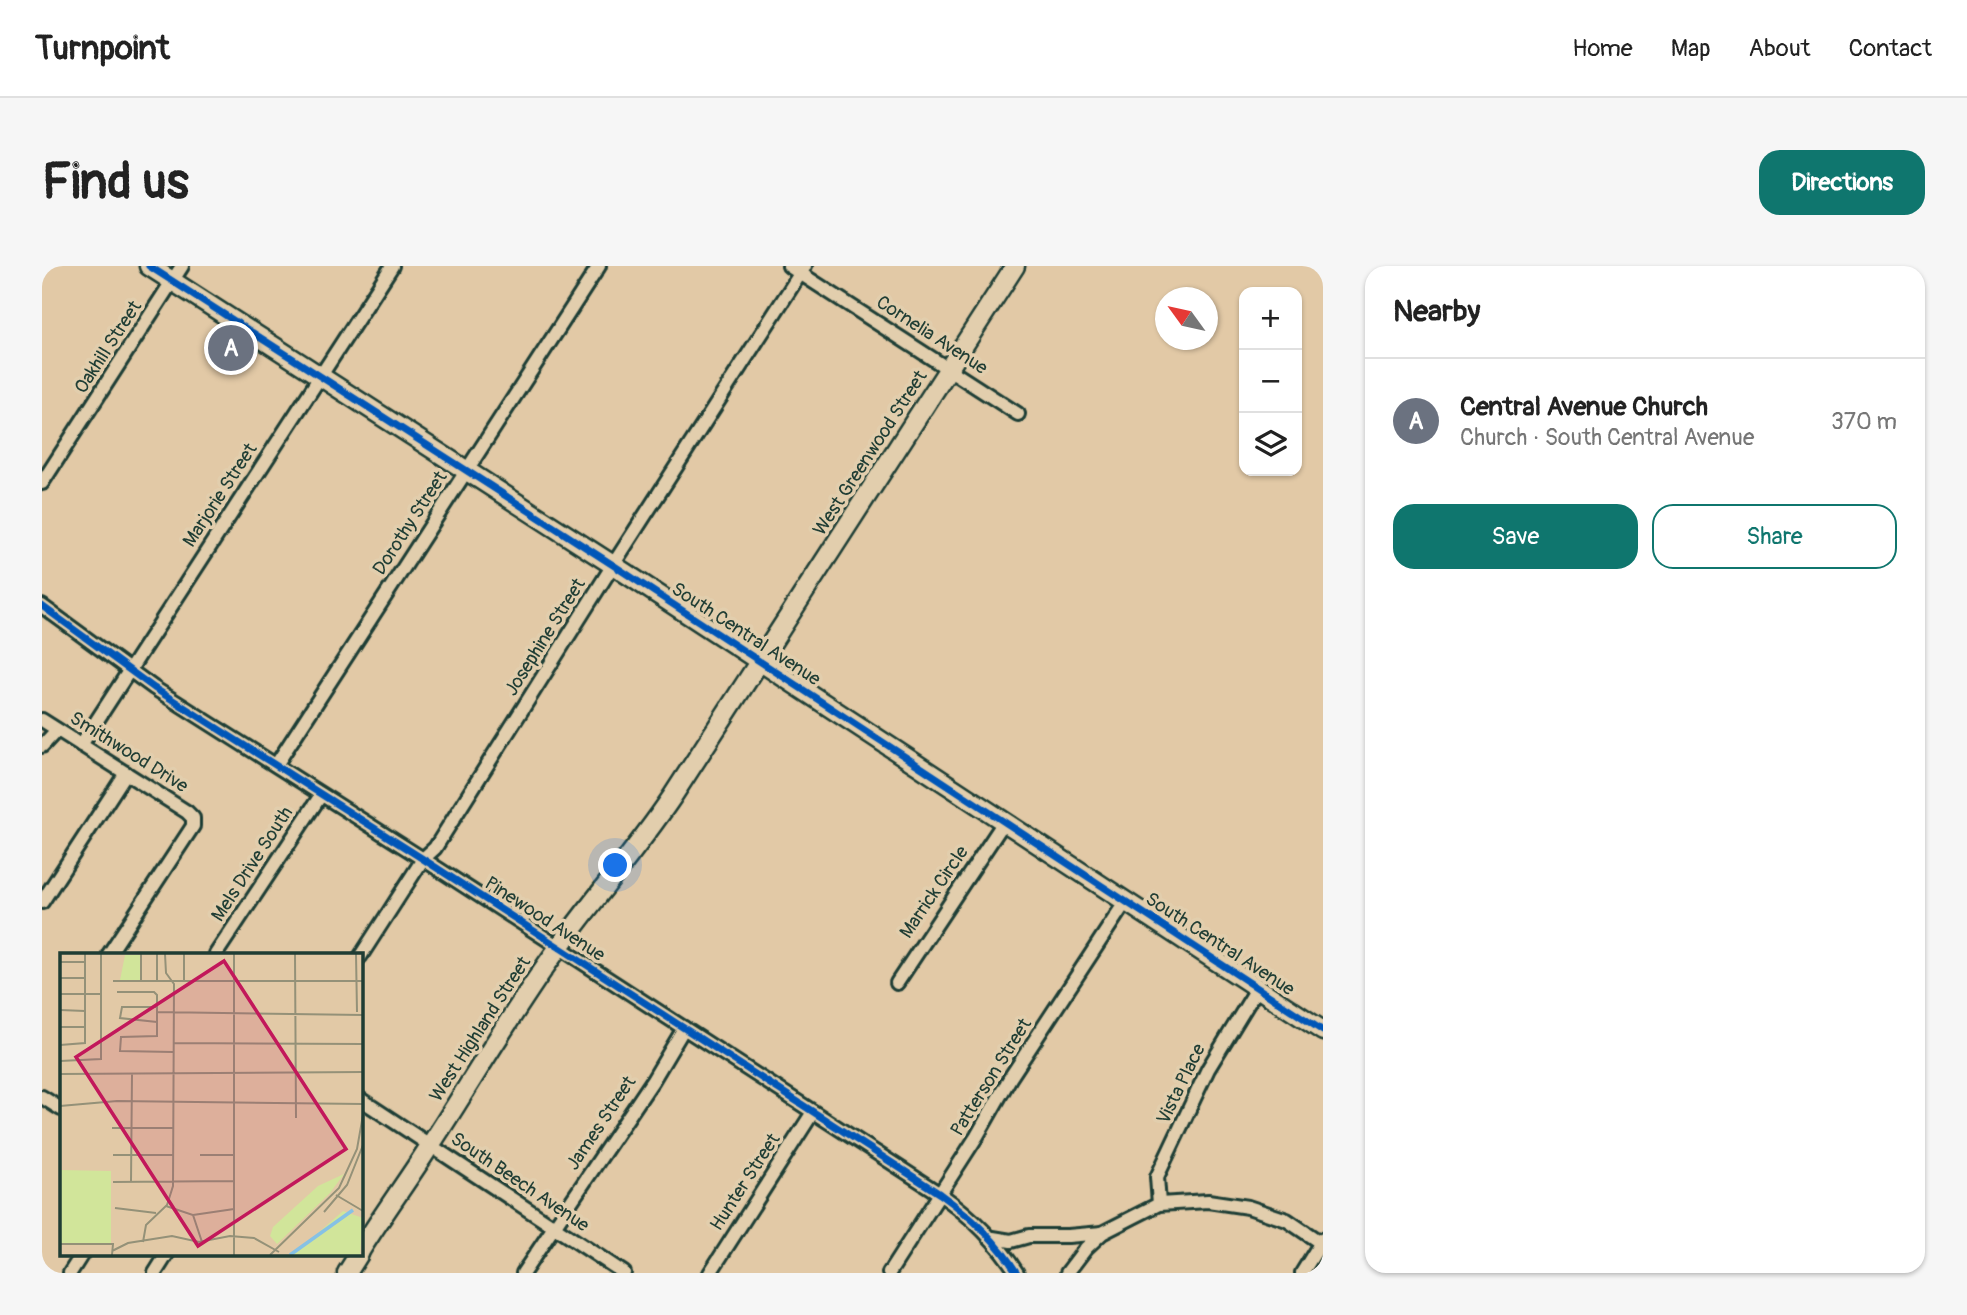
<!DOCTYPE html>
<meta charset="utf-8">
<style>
:root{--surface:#fff;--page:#f6f6f6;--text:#222;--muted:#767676;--line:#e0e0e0;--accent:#0f766e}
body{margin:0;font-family:Pangolin,sans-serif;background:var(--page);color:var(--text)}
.controls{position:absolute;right:21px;top:21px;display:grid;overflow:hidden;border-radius:14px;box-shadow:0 2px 5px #0004}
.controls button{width:63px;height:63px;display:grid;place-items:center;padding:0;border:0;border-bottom:2px solid var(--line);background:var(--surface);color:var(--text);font:35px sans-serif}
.compass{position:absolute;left:1113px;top:21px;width:63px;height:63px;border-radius:50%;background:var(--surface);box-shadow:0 2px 5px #0004;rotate:303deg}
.you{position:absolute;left:574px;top:600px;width:24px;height:24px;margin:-18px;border:5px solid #fff;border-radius:50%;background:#1a73e8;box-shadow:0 0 0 10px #1a73e833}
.badge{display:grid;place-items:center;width:46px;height:46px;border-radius:50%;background:var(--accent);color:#fff;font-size:23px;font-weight:700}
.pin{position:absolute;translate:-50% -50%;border:4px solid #fff;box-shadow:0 2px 7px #0006}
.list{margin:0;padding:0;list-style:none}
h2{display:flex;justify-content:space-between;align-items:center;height:91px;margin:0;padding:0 28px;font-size:30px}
h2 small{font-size:23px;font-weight:400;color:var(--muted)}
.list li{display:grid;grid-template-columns:46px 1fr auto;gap:21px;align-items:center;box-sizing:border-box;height:126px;padding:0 28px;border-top:2px solid var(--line)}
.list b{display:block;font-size:26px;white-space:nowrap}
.list p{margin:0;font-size:23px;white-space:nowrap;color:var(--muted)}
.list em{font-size:23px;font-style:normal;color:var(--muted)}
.actions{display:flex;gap:14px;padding:21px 28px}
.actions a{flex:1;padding:16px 0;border:2px solid var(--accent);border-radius:21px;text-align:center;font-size:24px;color:var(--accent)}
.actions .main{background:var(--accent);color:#fff}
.icon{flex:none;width:38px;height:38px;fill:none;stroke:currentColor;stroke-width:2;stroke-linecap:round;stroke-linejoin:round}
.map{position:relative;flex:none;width:1281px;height:1007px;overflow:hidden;border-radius:21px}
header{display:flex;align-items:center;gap:42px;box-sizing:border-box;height:98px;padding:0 35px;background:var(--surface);border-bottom:2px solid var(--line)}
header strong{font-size:33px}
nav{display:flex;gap:38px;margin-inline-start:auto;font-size:24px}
.intro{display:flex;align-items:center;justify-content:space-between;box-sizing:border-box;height:168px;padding:0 42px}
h1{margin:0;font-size:49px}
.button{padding:18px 32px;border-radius:21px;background:var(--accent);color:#fff;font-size:24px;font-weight:700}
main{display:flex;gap:42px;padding:0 42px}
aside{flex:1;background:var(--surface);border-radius:21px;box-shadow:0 2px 5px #0004}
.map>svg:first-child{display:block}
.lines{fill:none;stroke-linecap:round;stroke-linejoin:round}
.street-casing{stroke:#1f3d34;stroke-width:18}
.secondary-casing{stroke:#1f3d34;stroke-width:23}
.street{stroke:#e2cead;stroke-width:12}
.secondary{stroke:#e2cead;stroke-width:18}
.cycleway-casing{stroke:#e2cead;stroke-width:11}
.cycleway{stroke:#0057b8;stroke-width:7}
.labels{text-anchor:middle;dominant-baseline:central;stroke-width:7;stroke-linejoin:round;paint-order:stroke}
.street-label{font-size:19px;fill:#1f3d34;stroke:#e2cead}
.inset-river{fill:none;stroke:#86c1e5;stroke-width:3.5}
.inset-road{fill:none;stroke:#949178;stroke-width:2}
.view{fill:#c2185b;fill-opacity:0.15;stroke:#c2185b;stroke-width:3.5}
.inset-edge{fill:none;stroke:#1f3d34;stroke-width:3.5}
</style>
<header>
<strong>Turnpoint</strong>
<nav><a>Home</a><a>Map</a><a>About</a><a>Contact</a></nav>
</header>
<div class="intro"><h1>Find us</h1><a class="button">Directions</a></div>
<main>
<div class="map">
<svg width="1281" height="1007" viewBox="0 0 1281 1007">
<rect width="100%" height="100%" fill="#e2c9a6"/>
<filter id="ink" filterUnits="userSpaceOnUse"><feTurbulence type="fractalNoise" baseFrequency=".0143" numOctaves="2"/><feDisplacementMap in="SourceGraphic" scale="14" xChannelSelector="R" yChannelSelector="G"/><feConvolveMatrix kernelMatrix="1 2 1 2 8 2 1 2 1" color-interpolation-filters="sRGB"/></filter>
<g filter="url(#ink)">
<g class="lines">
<defs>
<g id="street">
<path d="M747 0 976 148"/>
<path d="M0 217 140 0"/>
<path d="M0 340 112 422 381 593 898 928C929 950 955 975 975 1007"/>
<path d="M0 454 145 546 151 552V560L67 688"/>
<path d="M39 479 350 0"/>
<path d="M0 480 15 464"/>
<path d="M234 499 557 0"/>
<path d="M0 636 84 507"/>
<path d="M174 688 279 529"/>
<path d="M318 691 381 593 393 582 571 299 763 0"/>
<path d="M855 717 962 556"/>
<path d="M0 831 19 843"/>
<path d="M318 833 582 1007"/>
<path d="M1117 938 1115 911 1166 803 1216 721"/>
<path d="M951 972 969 975 987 970H1026L1060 967"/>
<path d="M28 1007 40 988"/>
<path d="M113 1007 125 988"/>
<path d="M481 1007 611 814 642 762"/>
<path d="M668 1007 771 846"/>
<path d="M847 1007 935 870 968 812 1084 635"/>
<path d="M1025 1007 1044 982 1060 967 1117 938 1166 935 1206 941 1245 954 1279 977"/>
<path d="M1260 1007 1281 973"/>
</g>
<g id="secondary">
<path d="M107 0 571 299 1281 765"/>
<path d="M318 985C341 948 366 914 389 878 432 812 471 744 517 681 554 630 595 583 630 531L973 0"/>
<path d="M305 1007 317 988"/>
</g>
</defs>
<use href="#street" class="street-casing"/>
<use href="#secondary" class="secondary-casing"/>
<use href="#street" class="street"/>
<use href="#secondary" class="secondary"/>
<defs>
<g id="cycleway">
<path d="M107 0 571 299 1281 765"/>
<path d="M0 340 112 422 381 593 898 928C929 950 955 975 975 1007"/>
</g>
</defs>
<use href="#cycleway" class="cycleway-casing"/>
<use href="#cycleway" class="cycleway"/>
</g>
</g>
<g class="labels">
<g class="street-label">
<text transform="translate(890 69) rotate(33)">Cornelia Avenue</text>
<text transform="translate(66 81) rotate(-57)">Oakhill Street</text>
<text transform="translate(828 187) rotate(-57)">West Greenwood Street</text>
<text transform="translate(178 229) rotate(-57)">Marjorie Street</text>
<text transform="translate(368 257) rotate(-57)">Dorothy Street</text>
<text transform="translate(704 368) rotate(33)">South Central Avenue</text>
<text transform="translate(503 371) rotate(-58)">Josephine Street</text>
<text transform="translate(87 486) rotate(32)">Smithwood Drive</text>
<text transform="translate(210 598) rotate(-57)">Mels Drive South</text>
<text transform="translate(892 626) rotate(-56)">Marrick Circle</text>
<text transform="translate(503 653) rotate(33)">Pinewood Avenue</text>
<text transform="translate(1178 678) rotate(33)">South Central Avenue</text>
<text transform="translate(438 763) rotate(-57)">West Highland Street</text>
<text transform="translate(949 811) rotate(-58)">Patterson Street</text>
<text transform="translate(1139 818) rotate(-64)">Vista Place</text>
<text transform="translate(559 857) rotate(-56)">James Street</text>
<text transform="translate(478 916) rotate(34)">South Beech Avenue</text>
<text transform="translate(703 916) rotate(-57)">Hunter Street</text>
</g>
</g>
<g transform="translate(18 687)">
<rect width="303" height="303" fill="#e2c9a6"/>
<path d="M65 2H80V27H60ZM0 217 51 218V291H0ZM284 221 270 240 217 291 210 283 213 274 258 233ZM283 258 303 265 300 302H233Z" fill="#d1e59a"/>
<path class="inset-river" d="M230 302 293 257"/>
<path class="inset-road" d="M97 1V28M235 1 236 165M296 1 297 59M0 9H25M0 25H25M53 28H303M124 28V1M81 29V1M57 39H94L97 42V83L61 84 60 98 113 99M0 41H41M97 54H62L60 65 97 69M0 57 25 58M97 59 303 62M0 74H25M113 90 303 91M0 92 25 90V1M0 108 41 106V1M0 121 303 119M0 153 57 148 303 151M52 175H113M53 202H113M140 202H174M53 229 174 228M71 229 72 121M276 242 303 258M106 253 133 262 142 289M55 255 96 260M264 259 287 232 303 192M133 262 174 256M83 289 86 272 107 252 113 233 114 31 106 20 105 1M0 291H53L52 302M52 298 68 290 112 283 139 289 170 283 194 285 219 299M174 302V1M210 302 279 235 297 196 303 162"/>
<path class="view" d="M164 8 286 196 138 293 16 104Z"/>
<rect width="303" height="303" class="inset-edge"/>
</g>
</svg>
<div class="controls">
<button>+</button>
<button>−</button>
<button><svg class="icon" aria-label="layers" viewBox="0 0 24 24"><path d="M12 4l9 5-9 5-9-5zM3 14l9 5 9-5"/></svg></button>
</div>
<svg class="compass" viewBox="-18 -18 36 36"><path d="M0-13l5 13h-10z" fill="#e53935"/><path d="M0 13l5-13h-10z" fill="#767676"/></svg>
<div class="you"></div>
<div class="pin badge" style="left:189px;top:82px;background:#6b7280">A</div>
</div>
<aside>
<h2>Nearby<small></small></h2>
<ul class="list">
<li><span class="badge" style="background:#6b7280">A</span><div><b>Central Avenue Church</b><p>Church · South Central Avenue</p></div><em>370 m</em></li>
</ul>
<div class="actions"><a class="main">Save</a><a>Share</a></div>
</aside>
</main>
